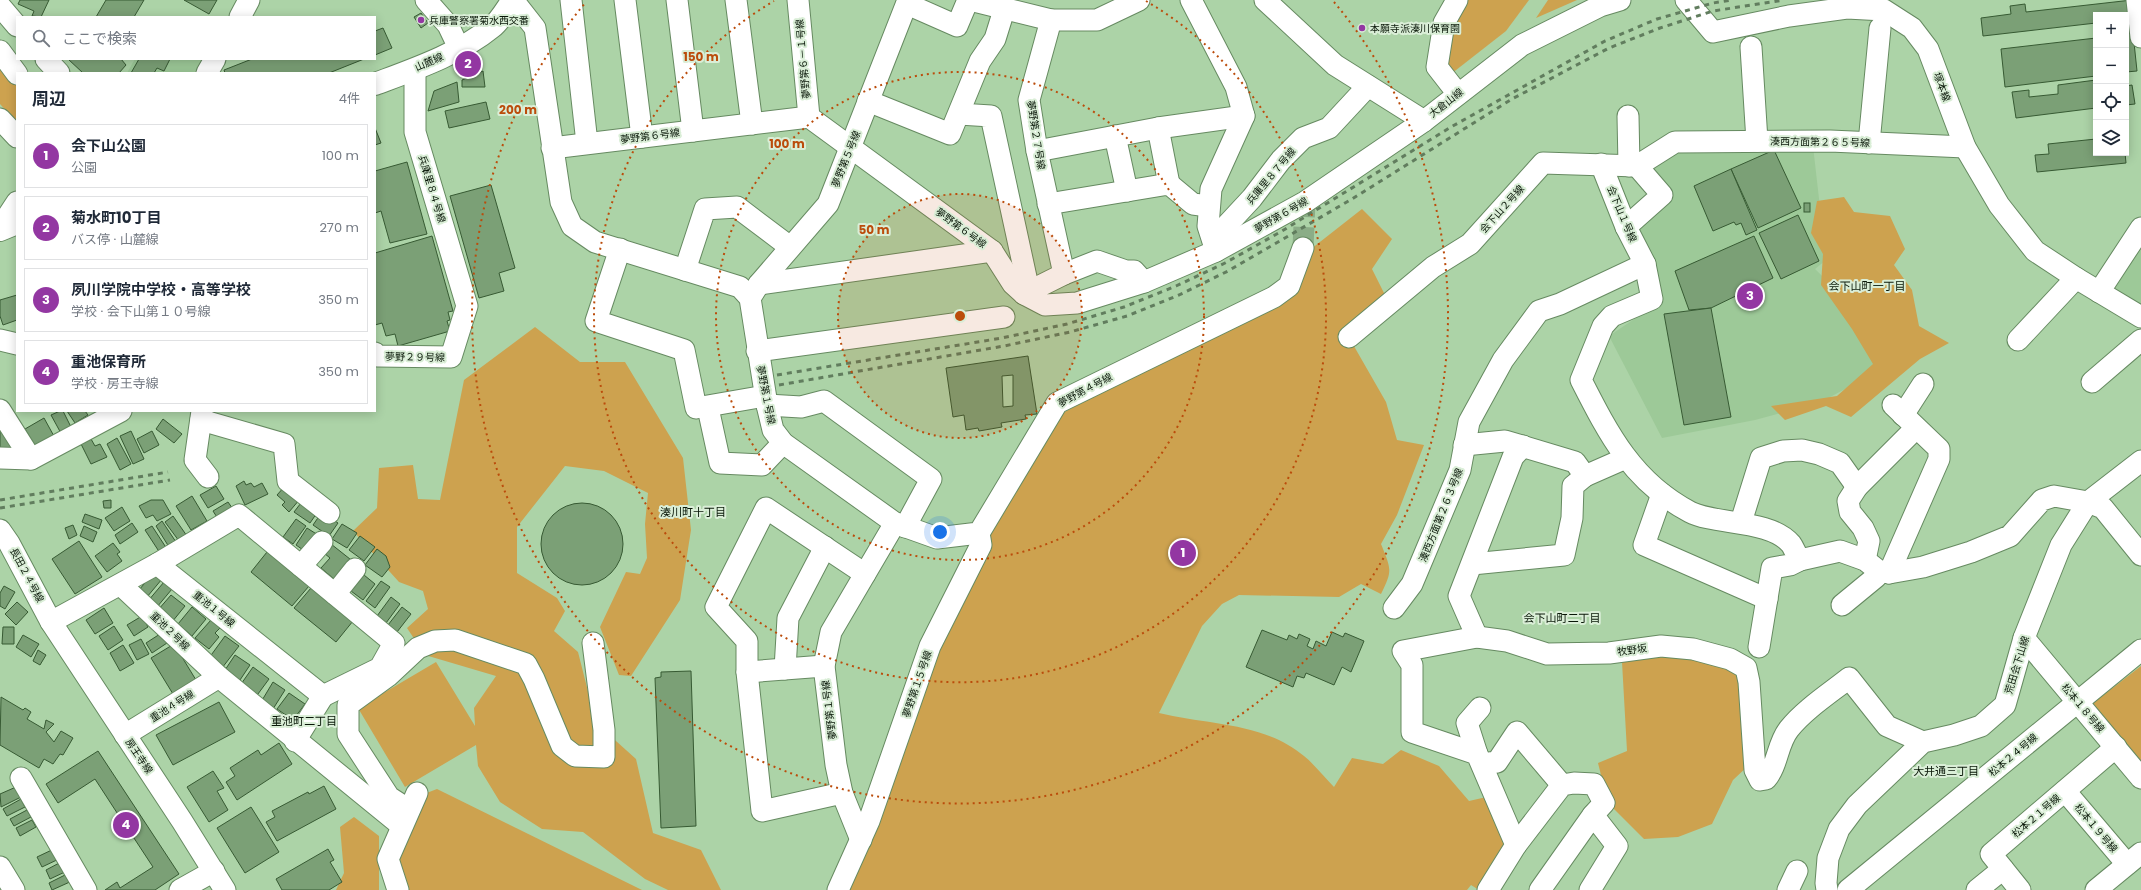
<!DOCTYPE html>
<html lang="ja">
<meta charset="utf-8">
<style>
:root{--surface:#fff;--page:#f2f2f3;--text:#1f2937;--muted:#747a83;--line:#e0e1e3;--accent:#9337a2}
body{margin:0;font-family:Poppins,"Noto Sans JP",sans-serif;background:var(--page);color:var(--text)}
.controls{position:absolute;right:12px;top:12px;display:grid;overflow:hidden;border-radius:0px;box-shadow:0 2px 10px #0003}
.controls button{width:36px;height:36px;display:grid;place-items:center;padding:0;border:0;border-bottom:1px solid var(--line);background:var(--surface);color:var(--text);font:20px sans-serif}
.you{position:absolute;left:940px;top:532px;width:14px;height:14px;margin:-10px;border:3px solid #fff;border-radius:50%;background:#1a73e8;box-shadow:0 0 0 6px #1a73e833}
.badge{display:grid;place-items:center;width:26px;height:26px;border-radius:50%;background:var(--accent);color:#fff;font-size:13px;font-weight:700}
.pin{position:absolute;translate:-50% -50%;border:2px solid #fff;box-shadow:0 1px 4px #0006}
.list{margin:0;padding:0;list-style:none}
h2{display:flex;justify-content:space-between;align-items:center;height:52px;margin:0;padding:0 16px;font-size:17px}
h2 small{font-size:13px;font-weight:400;color:var(--muted)}
.list li{display:grid;grid-template-columns:26px 1fr auto;gap:12px;align-items:center;box-sizing:border-box;height:64px;margin:0 8px 8px;padding:0 8px;border:1px solid var(--line);border-radius:0px}
.list b{display:block;font-size:15px;white-space:nowrap}
.list p{margin:0;font-size:13px;white-space:nowrap;color:var(--muted)}
.list em{font-size:13px;font-style:normal;color:var(--muted)}
.icon{flex:none;width:22px;height:22px;fill:none;stroke:currentColor;stroke-width:2;stroke-linecap:round;stroke-linejoin:round}
.map{position:relative;flex:none;width:2141px;height:890px;overflow:hidden}
.search{position:absolute;background:var(--surface);box-shadow:0 2px 10px #0003;left:16px;top:16px;width:360px;height:44px;display:flex;align-items:center;gap:10px;box-sizing:border-box;padding:0 14px;border-radius:0px;color:var(--muted);font-size:15px}
.panel{position:absolute;background:var(--surface);box-shadow:0 2px 10px #0003;left:16px;top:72px;width:360px;height:340px;border-radius:0px}
.map>svg:first-child{display:block}
.built{fill:#9dc998}
.green{fill:#cda24f}
.building{fill:#7ba076;stroke:#375a33;fill-rule:evenodd}
.lines{fill:none;stroke-linecap:round;stroke-linejoin:round}
.minor-tunnel{stroke:#8bad87;stroke-width:21;stroke-dasharray:21 10;stroke-linecap:butt}
.minor-casing{stroke:#668a61;stroke-width:23}
.major-casing{stroke:#668a61;stroke-width:24}
.minor{stroke:#fff;stroke-width:21}
.major{stroke:#fff;stroke-width:22}
.rail{stroke:#617d5e;stroke-width:3;stroke-dasharray:5 5;stroke-linecap:butt}
.ring{fill:none;stroke:#bb4c0b;stroke-width:2;stroke-dasharray:2 4}
.poi-dot{fill:#9337a2;stroke:#daeed7;stroke-width:1.5}
.labels{text-anchor:middle;dominant-baseline:central;stroke-width:4;stroke-linejoin:round;paint-order:stroke}
.poi-label{font-size:10px;fill:#091708;stroke:#daeed7;text-anchor:start}
.street-label{font-size:10px;fill:#091708;stroke:#daeed7}
.neighbourhood-label{font-size:11px;fill:#091708;stroke:#daeed7}
.centre{fill:#bb4c0b;stroke:#daeed7;stroke-width:2}
.ring-label{font-size:12px;text-anchor:middle;font-weight:bold;fill:#bb4c0b;stroke:#daeed7;stroke-width:4;stroke-linejoin:round;paint-order:stroke}
</style>
<div class="map">
<svg width="2141" height="890" viewBox="0 0 2141 890">
<rect width="100%" height="100%" fill="#acd3a7"/>
<g class="built">
<path d="M135 59H203L194 73H127Z"/>
<path d="M1681 145 1813 146 1826 260 1815 269 1856 309 1882 369 1821 402 1755 420 1662 438 1609 336 1658 303 1635 229 1669 193 1644 168Z"/>
<path d="M2141 246V306L2114 290Z"/>
</g>
<g class="green">
<path d="M1464 0H1529L1506 31 1451 74 1443 64 1453 24Z"/>
<path d="M1548 0H1577L1536 18Z"/>
<path d="M0 66 17 86V123L0 104Z"/>
<path d="M1844 197 1854 212 1890 216 1905 249 1894 265 1912 290 1919 326 1949 343 1920 359 1851 417 1826 406 1785 420 1771 406 1837 396 1873 364 1852 329 1821 285 1823 254 1811 233 1817 201Z"/>
<path d="M1362 209 1392 239 1372 269 1387 299 1347 334 1386 402 1397 440 1424 445 1397 515 1381 544C1391 569 1393 570 1381 594L1361 584 1339 597 1239 595 1222 604 1202 626 1159 713C1207 725 1264 722 1304 756 1315 765 1324 777 1334 787L1352 758 1383 764 1401 750 1439 766 1469 801 1491 796 1511 848 1479 890 1471 885 1467 890H847L936 649 993 524 1061 414 1119 382 1285 301 1311 249Z"/>
<path d="M535 327 580 362H625L683 458 691 530 680 600 631 676 619 675 600 627 626 572 640 574 647 558 645 524 648 493 604 471 565 466 517 527V573L557 598 565 611 554 631 578 652 596 723 636 759 653 833 701 850 721 890H668L645 879 583 832 542 829 500 802 478 766 476 745 405 787 358 708 436 662 475 726 474 708 496 676 425 655 407 628 428 609 423 591 399 582 353 531 377 508 379 468 413 465 418 499 440 500 464 380Z"/>
<path d="M1666 652 1695 654 1742 674 1749 765 1733 780 1712 824 1678 837 1644 839 1608 803 1598 763 1627 751 1622 662Z"/>
<path d="M2141 666V764L2092 704Z"/>
<path d="M437 789 642 890H406L396 858 424 794Z"/>
<path d="M354 817 379 836V890H336L344 873 340 827Z"/>
</g>
<g class="building">
<path d="M20 0H49L41 17 32 16 34 11 18 4Z"/>
<path d="M106 0H144L134 17H96Z"/>
<path d="M184 0H217L209 14Z"/>
<path d="M2132 0 2134 18 2126 19V15H2096V23L1983 36 1981 18 2011 14 2010 6 2025 4 2026 12Z"/>
<path d="M421 13 428 23 421 28 414 17Z"/>
<path d="M383 28 392 48 375 55V31Z"/>
<path d="M2133 33 2137 71 2126 72V34Z"/>
<path d="M2096 38V76L2005 87 2001 49Z"/>
<path d="M68 59H121L126 65 119 73H83Z"/>
<path d="M139 59H170L164 71 157 68 154 73H131Z"/>
<path d="M252 59H364L329 73H225L224 70Z"/>
<path d="M483 71 485 87H462V80Z"/>
<path d="M2096 80V108L2016 118 2012 92 2029 90V97L2058 94V85Z"/>
<path d="M457 82 459 102 428 111 434 91Z"/>
<path d="M2132 85 2135 104 2126 105V86Z"/>
<path d="M486 102 490 119 449 128 445 111Z"/>
<path d="M375 128 381 143 375 145Z"/>
<path d="M2096 139V153H2125L2126 163 2037 172 2035 155 2049 154 2048 144Z"/>
<path d="M1774 150 1801 208 1758 228 1731 169Z"/>
<path d="M407 162 427 234 390 243 381 211 375 213V171Z"/>
<path d="M1731 169 1757 230 1746 235 1741 223 1736 225 1734 222 1713 231 1694 186Z"/>
<path d="M491 185 515 268 499 273 504 291 479 298 450 196Z"/>
<rect x="1804" y="203" width="6" height="9"/>
<path d="M1798 215 1819 261 1781 279 1759 233Z"/>
<path d="M432 236 453 311 448 312 450 320 447 321 450 331 398 346 395 334 386 336 382 323 375 325V253Z"/>
<path d="M1754 236 1773 278 1711 308 1689 310 1675 271Z"/>
<path d="M17 295V320L3 325 0 316V300Z"/>
<path d="M1711 308 1731 417 1684 425 1664 314Z"/>
<path d="M1028 356 1037 414 1025 415 1026 419 1001 423 1002 427 979 431 978 428 966 430 964 415 953 417 946 368ZM1013 375V406L1003 407 1002 376Z"/>
<path d="M60 411H63L73 431 63 437 51 415Z"/>
<path d="M67 411H85L88 415 75 423Z"/>
<path d="M44 418 55 438 36 448 25 429Z"/>
<path d="M163 419 182 434 174 443 156 429Z"/>
<path d="M8 426 21 448H0V430Z"/>
<path d="M131 431 144 459 133 464 120 436Z"/>
<path d="M152 431 159 445 144 453 137 439Z"/>
<path d="M117 438 131 464 120 470 107 444Z"/>
<path d="M91 439 95 446 100 444 107 457 91 464 81 444Z"/>
<path d="M244 481 246 485 251 483 254 487 262 483 268 494 245 505 236 486Z"/>
<path d="M216 486 224 499 208 508 200 495Z"/>
<path d="M285 486 300 499 289 512 282 505 285 502 277 495Z"/>
<path d="M192 496 207 521 191 530 176 506Z"/>
<path d="M304 499 319 510 310 523 294 512Z"/>
<path d="M111 500V508H104L103 501Z"/>
<path d="M151 500H163L171 514 157 521 153 515 146 518 139 506Z"/>
<path d="M228 502 235 512 220 522 213 511Z"/>
<circle cx="582" cy="544" r="41"/>
<path d="M122 507 130 521 114 531 105 518Z"/>
<path d="M322 512 338 523 329 536 313 525Z"/>
<path d="M85 514 102 520 99 529 82 522Z"/>
<path d="M173 516 187 536 179 541 165 522Z"/>
<path d="M296 519 306 526 293 544 283 537Z"/>
<path d="M162 521 176 542 169 547 156 526Z"/>
<path d="M132 523 138 532 120 544 115 535Z"/>
<path d="M342 524 357 533 347 548 332 539Z"/>
<path d="M73 525 77 535 69 539 65 528Z"/>
<path d="M84 526 97 532 93 542 80 536Z"/>
<path d="M152 526 167 549 160 553 145 530Z"/>
<path d="M307 528 318 535 306 552 296 545Z"/>
<path d="M360 536 375 547 364 561 349 550Z"/>
<path d="M79 541 102 577 75 594 52 559Z"/>
<path d="M113 543 120 552 117 554 122 561 107 572 95 556Z"/>
<path d="M331 544 355 563 334 579 321 568 330 558 324 553Z"/>
<path d="M377 549 386 556 390 567 382 577 365 565Z"/>
<path d="M267 552 309 586 292 606 251 572Z"/>
<path d="M154 572 162 579 147 597 139 590Z"/>
<path d="M364 575 375 584 363 600 351 591Z"/>
<path d="M381 581 390 587 375 608 366 601Z"/>
<path d="M164 582 172 589 157 607 148 601Z"/>
<path d="M4 586 15 592 5 609 0 606V593Z"/>
<path d="M311 588 353 621 336 642 294 608Z"/>
<path d="M171 595 185 606 172 622 158 610Z"/>
<path d="M391 597 400 604 386 623 377 616Z"/>
<path d="M17 602 28 612 16 625 5 614Z"/>
<path d="M192 607 206 619 192 636 178 624Z"/>
<path d="M402 607 411 614 397 632 388 625Z"/>
<path d="M104 608 113 623 95 634 86 620Z"/>
<path d="M142 616 148 627 134 636 127 625Z"/>
<path d="M211 620 221 627 215 633 219 637 209 649 195 638Z"/>
<path d="M114 626 123 640 108 650 99 636Z"/>
<path d="M3 627H14V644H2Z"/>
<path d="M1262 630 1287 640 1289 635 1297 639 1299 634 1310 639 1307 646 1313 649 1316 641 1326 646 1332 632 1343 637 1345 633 1364 641 1351 672 1342 667 1334 685 1306 673 1304 678 1297 676 1293 687 1246 667Z"/>
<path d="M160 634 167 643 152 653 146 643Z"/>
<path d="M23 635 39 644 31 657 16 647Z"/>
<path d="M225 636 239 646 222 668 209 658Z"/>
<path d="M141 639 149 654 137 660 129 645Z"/>
<path d="M174 644 196 680 173 694 151 658Z"/>
<path d="M123 645 134 663 120 671 110 653Z"/>
<path d="M38 650 46 655 40 665 33 661Z"/>
<path d="M235 655 250 665 238 683 223 673Z"/>
<path d="M253 667 269 679 255 698 239 687Z"/>
<path d="M691 671 696 826 661 828 655 678 661 677V672Z"/>
<path d="M273 682 285 690 273 709 261 702Z"/>
<path d="M289 693 305 704 293 720 277 709Z"/>
<path d="M1 697 23 710 25 708 31 712 27 719 44 729 46 720 54 724 46 732 54 742 61 731 73 738 63 755 60 754 53 764 44 759 39 768 0 745Z"/>
<path d="M219 702 235 732 173 765 156 735Z"/>
<path d="M279 743 292 764 237 800 226 782 235 776 230 768 258 750 261 755Z"/>
<path d="M98 751 179 874 155 890H105L117 882 120 888 153 867 130 832 125 835 118 825 123 822 95 779 58 803 46 784Z"/>
<path d="M213 771 224 788 217 791 228 810 209 822 187 787Z"/>
<path d="M324 786 336 809 277 841 266 822 275 817 272 811 308 792 309 794Z"/>
<path d="M16 787 21 797 1 807 0 794Z"/>
<path d="M21 799 25 807 7 816 3 809Z"/>
<path d="M251 807 279 852 245 873 217 828Z"/>
<path d="M27 810 31 817 14 826 10 819Z"/>
<path d="M32 820 36 827 20 836 16 828Z"/>
<path d="M56 848 61 858 42 867 37 857Z"/>
<path d="M328 849 334 860 330 862 342 882 329 890H282L276 879Z"/>
<path d="M63 861 67 871 50 879 46 870Z"/>
<path d="M69 873 72 881 52 890 49 883Z"/>
</g>
<g class="lines">
<path class="minor-tunnel" d="M1303 248 1305 202"/>
<defs>
<g id="minor">
<path d="M426 0 448 25 459 48"/>
<path d="M513 0 535 28 561 202 572 226 595 242 740 287 750 298 767 405 773 430 783 443 895 523 831 632 824 666 836 765 842 793 861 840"/>
<path d="M571 0 587 143"/>
<path d="M625 0 642 137"/>
<path d="M677 0 693 131"/>
<path d="M736 0 752 124"/>
<path d="M798 0 809 117"/>
<path d="M970 0 1051 20"/>
<path d="M1191 0 1236 87 1244 116 1211 189 1208 226 1216 251"/>
<path d="M1265 0 1335 65 1424 121"/>
<path d="M1457 0 1444 23 1437 67 1458 94"/>
<path d="M1686 0 1713 32 1789 16 1847 8 1884 10 1912 28 1928 49 1965 147 1999 205 2035 251 2076 278 2141 317"/>
<path d="M2137 0 2141 37"/>
<path d="M907 4 957 26 968 0"/>
<path d="M0 6 17 26"/>
<path d="M240 17 249 0"/>
<path d="M1751 47 1757 141"/>
<path d="M0 51 17 74"/>
<path d="M46 59 59 73"/>
<path d="M207 73 215 59"/>
<path d="M868 101 950 134 980 61 995 39 1004 10"/>
<path d="M959 114 991 116 1029 291"/>
<path d="M1628 116 1629 166"/>
<path d="M0 119 17 137"/>
<path d="M1158 128 1169 184"/>
<path d="M1115 136 1127 191"/>
<path d="M1869 143 1880 28"/>
<path d="M552 148 809 117 992 251 1013 284 1024 294 1045 305 1077 303 1144 282 1216 251 1305 202 1424 121 1522 45 1600 6 1620 0"/>
<path d="M1037 151 1158 128 1244 116"/>
<path d="M1601 164 1626 227 1645 264 1652 299 1612 316 1603 326 1581 380C1609 435 1633 482 1690 512 1715 525 1770 519 1791 544 1794 548 1796 555 1800 560L1840 551 1865 560 1879 571 1889 573 1923 567 1971 552 2010 536 2042 500 2054 496 2088 502 2103 508 2141 555"/>
<path d="M1048 204 1169 184 1193 204 1208 206"/>
<path d="M1626 227 1662 195 1637 166"/>
<path d="M0 228 17 202"/>
<path d="M1213 240 1252 198 1281 160 1303 138 1329 128 1368 86"/>
<path d="M620 249 596 321 684 350 696 408 765 396"/>
<path d="M685 270 705 209 737 207 790 247"/>
<path d="M1064 274 1097 261 1126 271H1134L1144 282"/>
<path d="M759 284 992 251"/>
<path d="M2099 292 2141 228"/>
<path d="M1024 294 1064 274 1037 151 1029 100 1051 20H1097L1139 0"/>
<path d="M750 298 759 284 828 204 908 0"/>
<path d="M1349 337 1433 267 1470 244 1543 163 1637 166 1675 142 1830 141 1965 147"/>
<path d="M0 340 17 344"/>
<path d="M2018 340 2076 278"/>
<path d="M757 351 1004 317"/>
<path d="M375 353 377 356 451 357 467 306 415 132V69"/>
<path d="M2092 382 2141 340"/>
<path d="M767 405 801 407 824 401 931 479 905 527"/>
<path d="M708 408 720 463 762 465 783 443"/>
<path d="M0 410 31 459"/>
<path d="M202 411 195 460 208 477"/>
<path d="M1903 415 1923 384"/>
<path d="M201 420 284 444 288 481 329 513"/>
<path d="M1464 445 1505 441 1575 462 1585 476 1626 458"/>
<path d="M0 458 31 459 121 411"/>
<path d="M1662 494 1644 545 1767 599"/>
<path d="M1741 522 1761 458 1783 451 1802 450 1819 454 1840 463 1857 487"/>
<path d="M895 523 937 538 979 533 1057 403 1274 297 1289 286 1303 248"/>
<path d="M0 530 9 543 51 622 182 821 225 890"/>
<path d="M1865 560 1869 541 1863 528 1850 512 1848 501 1857 487 1916 428"/>
<path d="M157 564 239 515 394 643 380 668 323 696"/>
<path d="M1472 564 1564 555 1572 518 1573 486 1585 476"/>
<path d="M301 566 322 542"/>
<path d="M1889 573 1939 459V449L1893 405"/>
<path d="M121 585 219 677 402 826"/>
<path d="M335 594 355 569"/>
<path d="M1842 605 1876 577 1879 571"/>
<path d="M1394 608 1412 584 1460 470 1469 422 1503 360 1539 311 1560 304 1645 264"/>
<path d="M51 622 157 564 323 696 295 741"/>
<path d="M1477 637 1459 596 1513 457 1523 446"/>
<path d="M2024 638 2141 778"/>
<path d="M1759 647 1772 568 1790 565 1800 560"/>
<path d="M785 669 788 618 825 547"/>
<path d="M747 672 824 666"/>
<path d="M125 735 219 677"/>
<path d="M1477 754 1467 723 1480 708"/>
<path d="M1482 764 1497 762 1517 732 1562 785"/>
<path d="M21 778 86 890"/>
<path d="M2065 791 2127 864"/>
<path d="M842 793 762 811 747 672V641L716 607 766 508 865 574"/>
<path d="M409 810 389 797 348 734V705L388 676 418 648 435 641 455 640 526 664 534 679 562 746 575 756 604 757V730L593 643"/>
<path d="M1516 845 1562 785 1574 783 1594 784 1604 803 1593 815"/>
<path d="M0 867 14 890"/>
<path d="M180 890 214 871"/>
<path d="M398 890 388 859 417 793"/>
<path d="M838 890 869 821 930 646 981 545 979 533"/>
<path d="M1488 890 1516 845 1477 754 1412 732V665L1403 651 1477 637 1507 641 1547 654 1609 653 1661 646 1693 649 1730 659 1746 668 1749 682 1755 770 1760 780 1766 779C1778 765 1777 744 1789 729 1804 710 1830 693 1849 678L1887 726 1923 742"/>
<path d="M1540 890 1593 815 1617 846 1590 890"/>
<path d="M1788 890 1797 871"/>
<path d="M1827 890 1826 883 1828 858 1839 829 1857 805 1923 742 1954 735 1981 726 2005 705 2024 638 2061 545 2088 502 2141 461"/>
<path d="M1848 890 2141 650"/>
<path d="M1977 890 2003 869"/>
<path d="M2020 890 1991 854 2116 747"/>
<path d="M2096 890 2141 853"/>
</g>
<g id="major">
<path d="M375 84C415 69 459 54 492 27 500 21 507 8 513 0"/>
<path d="M0 230 17 223"/>
</g>
</defs>
<use href="#minor" class="minor-casing"/>
<use href="#major" class="major-casing"/>
<use href="#minor" class="minor"/>
<use href="#major" class="major"/>
<g class="rail">
<path d="M777 375 1002 338 1067 324 1124 307 1176 286 1225 263 1282 231 1451 127 1605 41 1657 19 1713 3 1732 0"/>
<path d="M779 385 1004 346 1070 332 1127 316 1179 295 1228 271 1352 199 1512 99 1609 48 1660 28 1713 11 1784 0"/>
<path d="M0 500 168 472"/>
<path d="M0 508 170 480"/>
</g>
</g>
<circle cx="960" cy="316" r="122" fill="#bb4c0b" fill-opacity=".12"/>
<g class="ring">
<circle cx="960" cy="316" r="122"/>
<circle cx="960" cy="316" r="244"/>
<path d="M1146 1A366 366 0 1 1 774 1"/>
<path d="M1334 2A488 488 0 1 1 586 2"/>
</g>
<g class="poi-dot">
<circle cx="421" cy="20" r="4"/>
<circle cx="1362" cy="28" r="4"/>
</g>
<g class="labels">
<g class="poi-label">
<text x="429" y="20">兵庫警察署菊水西交番</text>
<text x="1370" y="28">本願寺派湊川保育園</text>
</g>
<g class="street-label">
<text transform="translate(803 59) rotate(-95)">夢野第６－１号線</text>
<text transform="translate(429 62) rotate(-24)">山麓線</text>
<text transform="translate(1942 87) rotate(70)">塚本線</text>
<text transform="translate(1446 103) rotate(-38)">大倉山線</text>
<text transform="translate(1036 135) rotate(81)">夢野第２７号線</text>
<text transform="translate(650 136) rotate(-7)">夢野第６号線</text>
<text transform="translate(1820 142) rotate(1)">湊西方面第２６５号線</text>
<text transform="translate(846 159) rotate(-68)">夢野第５号線</text>
<text transform="translate(1271 176) rotate(-50)">兵庫里８７号線</text>
<text transform="translate(432 189) rotate(73)">兵庫里８４号線</text>
<text transform="translate(1502 209) rotate(-48)">会下山２号線</text>
<text transform="translate(1622 214) rotate(67)">会下山１号線</text>
<text transform="translate(1281 215) rotate(-30)">夢野第６号線</text>
<text transform="translate(961 228) rotate(36)">夢野第６号線</text>
<text transform="translate(415 357) rotate(1)">夢野２９号線</text>
<text transform="translate(1085 390) rotate(-28)">夢野第４号線</text>
<text transform="translate(766 395) rotate(79)">夢野第１号線</text>
<text transform="translate(1441 515) rotate(-68)">湊西方面第２６３号線</text>
<text transform="translate(27 575) rotate(62)">長田２４号線</text>
<text transform="translate(214 609) rotate(39)">重池１号線</text>
<text transform="translate(170 631) rotate(44)">重池２号線</text>
<text transform="translate(1632 650) rotate(-8)">牧野坂</text>
<text transform="translate(2017 665) rotate(-73)">荒田会下山線</text>
<text transform="translate(917 684) rotate(-71)">夢野第１５号線</text>
<text transform="translate(172 706) rotate(-32)">重池４号線</text>
<text transform="translate(2083 708) rotate(50)">松本１８号線</text>
<text transform="translate(829 710) rotate(-97)">夢野第１号線</text>
<text transform="translate(2013 755) rotate(-40)">松本２４号線</text>
<text transform="translate(139 756) rotate(56)">房王寺線</text>
<text transform="translate(2036 816) rotate(-41)">松本２１号線</text>
<text transform="translate(2096 828) rotate(50)">松本１９号線</text>
</g>
<g class="neighbourhood-label">
<text x="1867" y="286">会下山町一丁目</text>
<text x="693" y="512">湊川町十丁目</text>
<text x="1562" y="618">会下山町二丁目</text>
<text x="304" y="721">重池町二丁目</text>
<text x="1946" y="771">大井通三丁目</text>
</g>
</g>
<circle cx="960" cy="316" r="6" class="centre"/>
<g class="ring-label">
<text x="701" y="61">150 m</text>
<text x="518" y="114">200 m</text>
<text x="787" y="148">100 m</text>
<text x="874" y="234">50 m</text>
</g>
</svg>
<div class="controls">
<button>+</button>
<button>−</button>
<button><svg class="icon" aria-label="locate" viewBox="0 0 24 24"><circle cx="12" cy="12" r="6"/><path d="M12 2v4M12 18v4M2 12h4M18 12h4"/></svg></button>
<button><svg class="icon" aria-label="layers" viewBox="0 0 24 24"><path d="M12 4l9 5-9 5-9-5zM3 14l9 5 9-5"/></svg></button>
</div>
<div class="you"></div>
<div class="pin badge" style="left:1183px;top:553px">1</div>
<div class="pin badge" style="left:468px;top:64px">2</div>
<div class="pin badge" style="left:1750px;top:296px">3</div>
<div class="pin badge" style="left:126px;top:825px">4</div>
<div class="search"><svg class="icon" aria-label="search" viewBox="0 0 24 24"><circle cx="10" cy="10" r="6"/><path d="M15 15l6 6"/></svg>ここで検索</div>
<section class="panel">
<h2>周辺<small>4件</small></h2>
<ul class="list">
<li><span class="badge">1</span><div><b>会下山公園</b><p>公園</p></div><em>100 m</em></li>
<li><span class="badge">2</span><div><b>菊水町10丁目</b><p>バス停 · 山麓線</p></div><em>270 m</em></li>
<li><span class="badge">3</span><div><b>夙川学院中学校・高等学校</b><p>学校 · 会下山第１０号線</p></div><em>350 m</em></li>
<li><span class="badge">4</span><div><b>重池保育所</b><p>学校 · 房王寺線</p></div><em>350 m</em></li>
</ul>
</section>
</div>
